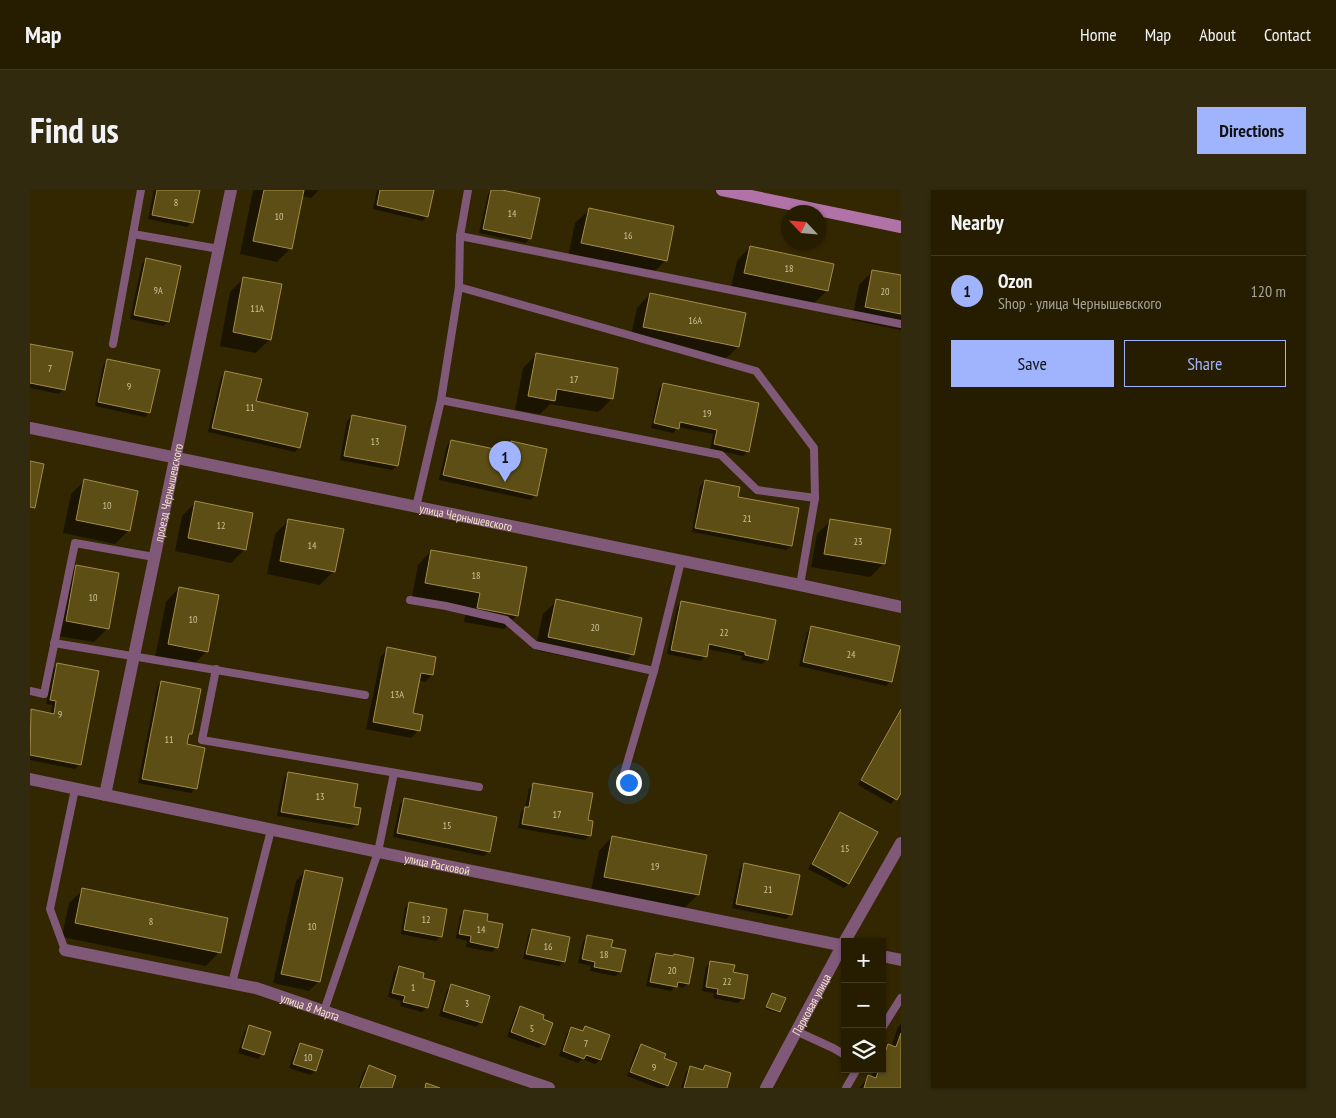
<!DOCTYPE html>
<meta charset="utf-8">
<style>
:root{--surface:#261d00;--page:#322a0f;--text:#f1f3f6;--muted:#a4a299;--line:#423b22;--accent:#a0b3fd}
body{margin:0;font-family:"PT Sans Narrow",sans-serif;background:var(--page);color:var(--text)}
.controls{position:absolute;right:15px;bottom:15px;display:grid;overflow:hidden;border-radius:0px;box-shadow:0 1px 4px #0004}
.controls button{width:45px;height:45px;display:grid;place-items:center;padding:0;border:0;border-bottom:1px solid var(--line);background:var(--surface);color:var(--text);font:25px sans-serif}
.compass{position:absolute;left:751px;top:15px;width:45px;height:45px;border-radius:50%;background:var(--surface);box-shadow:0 1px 4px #0004;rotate:296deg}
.you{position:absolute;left:598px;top:592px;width:18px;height:18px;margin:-12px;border:4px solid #fff;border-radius:50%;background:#1a73e8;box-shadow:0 0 0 8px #1a73e833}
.badge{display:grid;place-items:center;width:32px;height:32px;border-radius:50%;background:var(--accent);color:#111;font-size:16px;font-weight:700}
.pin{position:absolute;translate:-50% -41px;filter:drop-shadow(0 1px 2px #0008)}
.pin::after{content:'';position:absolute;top:26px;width:18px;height:15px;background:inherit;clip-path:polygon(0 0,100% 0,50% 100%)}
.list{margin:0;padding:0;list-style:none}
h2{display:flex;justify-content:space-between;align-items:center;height:65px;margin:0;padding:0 20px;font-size:21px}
h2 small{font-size:16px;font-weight:400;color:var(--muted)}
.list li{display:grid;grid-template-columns:32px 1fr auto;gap:15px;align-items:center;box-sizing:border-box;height:70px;padding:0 20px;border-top:1px solid var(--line)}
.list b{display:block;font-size:19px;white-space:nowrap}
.list p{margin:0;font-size:16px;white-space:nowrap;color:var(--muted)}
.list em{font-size:16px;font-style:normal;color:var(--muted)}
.actions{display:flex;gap:10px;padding:15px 20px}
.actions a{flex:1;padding:11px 0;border:1px solid var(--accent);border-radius:0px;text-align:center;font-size:18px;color:var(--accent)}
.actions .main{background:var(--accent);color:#111}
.icon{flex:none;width:28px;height:28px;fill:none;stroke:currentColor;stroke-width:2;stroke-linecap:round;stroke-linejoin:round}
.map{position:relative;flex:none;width:871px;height:898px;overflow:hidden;border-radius:0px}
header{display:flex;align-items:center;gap:30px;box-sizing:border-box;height:70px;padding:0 25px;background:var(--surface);border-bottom:1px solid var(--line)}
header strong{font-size:24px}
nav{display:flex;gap:28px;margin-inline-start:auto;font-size:18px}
.intro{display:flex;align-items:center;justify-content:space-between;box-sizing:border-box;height:120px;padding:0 30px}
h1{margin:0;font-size:35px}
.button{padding:12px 22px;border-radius:0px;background:var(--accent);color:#111;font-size:18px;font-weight:700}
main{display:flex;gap:30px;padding:0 30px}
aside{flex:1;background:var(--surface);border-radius:0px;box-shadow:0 1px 4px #0004}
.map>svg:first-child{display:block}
.shadow{fill:#0007}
.building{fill:#5d4e16;stroke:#a38d45}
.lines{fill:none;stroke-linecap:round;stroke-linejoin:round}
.lane{stroke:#805979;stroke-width:8}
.street{stroke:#805979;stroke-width:12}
.secondary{stroke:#b173a7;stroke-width:12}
.labels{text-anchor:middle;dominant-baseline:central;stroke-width:4;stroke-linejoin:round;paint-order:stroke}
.number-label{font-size:10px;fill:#cec298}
.street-label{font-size:12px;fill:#f3e8c4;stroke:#251e07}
</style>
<header>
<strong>Map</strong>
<nav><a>Home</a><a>Map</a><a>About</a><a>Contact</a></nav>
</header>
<div class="intro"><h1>Find us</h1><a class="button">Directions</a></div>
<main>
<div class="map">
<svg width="871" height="898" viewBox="0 0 871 898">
<rect width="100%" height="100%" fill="#322700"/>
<g class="shadow">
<path d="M124 0H168L162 32 157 37 118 29Z"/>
<path d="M223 0H289L281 8 271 6 261 58 247 72 210 64Z"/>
<path d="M347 0H403L397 26 393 31 343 19Z"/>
<path d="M461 0H466L500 48 496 53 449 43 458 4Z"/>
<path d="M559 20 636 70 622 84 538 67 545 33Z"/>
<path d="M720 57 797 101 783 114 701 97 707 71Z"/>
<path d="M116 70 150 77 138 132 133 136 100 129 112 74Z"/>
<path d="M843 81 871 87V140L822 130 829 95Z"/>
<path d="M214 88 240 149 226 163 190 156 200 102Z"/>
<path d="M620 104 708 157 694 170 600 150 607 118Z"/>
<path d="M0 155 34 199 29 204 0 198Z"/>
<path d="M507 164 582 209 568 222 520 214 510 224 485 220 493 178Z"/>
<path d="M78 170 119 222 115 227 65 216 73 175Z"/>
<path d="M196 182 269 257 265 262 178 242 191 187Z"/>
<path d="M633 194 718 261 713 266 680 259 683 244 648 237 643 243 621 238 629 199Z"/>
<path d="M322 226 374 237 367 276 362 280 310 270 317 231Z"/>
<path d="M421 251 476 263 477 257 481 253 505 305 501 310 409 290 417 255Z"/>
<path d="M55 290 98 341 85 354 33 343 41 304Z"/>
<path d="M675 291 707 308 768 319 761 356 756 360 662 342 670 296Z"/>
<path d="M166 312 215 359 201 373 145 361 152 326Z"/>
<path d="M259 330 304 381 290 395 237 384 245 344Z"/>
<path d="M801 330 854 373 840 387 781 377 787 344Z"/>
<path d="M401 361 487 425 474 439 434 432 437 417 382 407 388 375Z"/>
<path d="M46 377 78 438 64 452 23 445 33 390Z"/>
<path d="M149 398 177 461 163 475 125 468 136 412Z"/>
<path d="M527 411 603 464 590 478 505 460 513 424Z"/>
<path d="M651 412 737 469 732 474 711 470 712 466 677 459 675 466 671 471 637 464 647 417Z"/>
<path d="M781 438 861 491 856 496 769 476 777 442Z"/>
<path d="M358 459 402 485 395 492 388 490 381 524 388 541 381 548 336 539 351 466Z"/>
<path d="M28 474 50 574 45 579 0 570V522L1 520 21 524 22 515 16 514 23 479Z"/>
<path d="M131 492 161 544 157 548 155 555 165 598 161 603 108 593 127 497Z"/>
<path d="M871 517V600L861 614 828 595Z"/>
<path d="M258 584 322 618 327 634 322 639 247 626 254 588Z"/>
<path d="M504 594 556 631 559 645 555 650 488 638 491 622 495 618 499 599Z"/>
<path d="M375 610 459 661 454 666 363 647 370 614Z"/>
<path d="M810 623 818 694 814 698 778 679 806 628Z"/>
<path d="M582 647 668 705 654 718 561 700 569 661Z"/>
<path d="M714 675 761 724 756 729 702 718 710 679Z"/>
<path d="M275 681 311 689 288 792 279 801 243 793 266 691Z"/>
<path d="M53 700 189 762 176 776 32 747 39 713Z"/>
<path d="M380 713 411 746 406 751 371 744 375 718Z"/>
<path d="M435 721 466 757 462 762 436 757 437 751 426 748 430 726Z"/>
<path d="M502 740 534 772 529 776 493 769 498 745Z"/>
<path d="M558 746 580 758 594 761 590 782 585 786 560 781 561 776 548 773 553 751Z"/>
<path d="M626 764 658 793 653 798 646 796 641 801 616 796 622 769Z"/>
<path d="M681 772 702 783 713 808 708 813 683 808 684 803 672 801 676 777Z"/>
<path d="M369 777 391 789 397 817 392 822 370 816 371 811 358 807 364 782Z"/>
<path d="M422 796 451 832 446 837 409 826 417 800Z"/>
<path d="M742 804 749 822 748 823 735 819Z"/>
<path d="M490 818 514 854 509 858 477 847 486 822Z"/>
<path d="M871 834V898H829L839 887 841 888 844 879H852V862L858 856 861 857 868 837Z"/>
<path d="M219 837 232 864 228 869 208 863 215 841Z"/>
<path d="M555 838 570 870 565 874 552 869 548 873 529 866 537 843 542 839 551 842Z"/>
<path d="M270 855 285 881 280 885 259 878 266 859Z"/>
<path d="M611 856 633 869 637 895 635 898H628L597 886 606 860Z"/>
<path d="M339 877 360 898H328L334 881Z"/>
<path d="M675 877 696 898H651L656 882 661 878 671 881Z"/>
</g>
<g class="building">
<path d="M127 0H170L163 33 122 25Z"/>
<path d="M234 0H274L262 59 223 51Z"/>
<path d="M350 0H404L398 27 347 15Z"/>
<path d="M461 0H472L510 8 501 49 453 39Z"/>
<path d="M559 18 644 36 637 71 551 53Z"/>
<path d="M720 56 804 74 798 101 714 83Z"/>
<path d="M116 68 151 76 139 132 104 125Z"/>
<path d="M842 80 871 85V124L835 117Z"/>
<path d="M213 87 252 94 241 150 203 142Z"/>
<path d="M620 103 716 123 709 157 613 137Z"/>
<path d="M0 154 43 162 35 200 0 193Z"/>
<path d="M506 163 588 178 583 209 527 199 525 211 498 206Z"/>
<path d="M77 169 130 180 120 223 68 212Z"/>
<path d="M195 181 232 189 226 211 278 223 270 258 182 238Z"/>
<path d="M633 193 729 213 719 262 684 254 687 240 650 232 649 239 624 233Z"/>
<path d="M322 225 376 236 368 276 314 266Z"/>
<path d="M421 250 479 262 481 251 517 259 507 306 413 285Z"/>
<path d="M0 271 14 274 5 318 0 317Z"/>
<path d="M54 289 108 301 100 341 46 330Z"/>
<path d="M675 290 710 297 708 307 769 318 762 356 665 338Z"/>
<path d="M165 311 223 323 216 360 158 348Z"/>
<path d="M258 329 314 339 305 382 250 371Z"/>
<path d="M800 329 861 339 855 374 794 364Z"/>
<path d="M401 360 497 377 488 426 447 418 450 403 395 393Z"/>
<path d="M46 375 89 383 79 439 36 431Z"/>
<path d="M149 397 189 405 178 462 138 454Z"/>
<path d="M526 409 612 428 604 465 518 447Z"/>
<path d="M651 411 746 430 738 470 715 465V462L679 454 677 467 641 460Z"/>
<path d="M781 436 870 456 862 492 773 472Z"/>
<path d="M357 457 406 467 403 485 391 483 383 523 393 525 390 541 343 532Z"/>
<path d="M27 473 69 481 51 575 0 565 1 519 24 524 26 511 20 510Z"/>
<path d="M131 491 171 499 162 544H159L157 554 175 558 167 599 112 589Z"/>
<path d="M871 519V603L867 610 831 590Z"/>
<path d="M258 582 328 594 324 617 331 618 328 635 251 622Z"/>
<path d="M503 593 563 603 558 630 563 631 561 646 492 634 495 617H499Z"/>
<path d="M374 608 467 627 460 662 367 643Z"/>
<path d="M810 622 848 642 819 694 782 674Z"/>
<path d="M582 646 677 665 669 705 574 687Z"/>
<path d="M714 673 770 685 762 725 706 714Z"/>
<path d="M275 680 313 688 290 792 251 784Z"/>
<path d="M52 698 198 728 191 763 45 733Z"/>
<path d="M379 712 417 719 412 747 374 740Z"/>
<path d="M434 720 458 724 457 731 473 734 468 758 440 752 441 746 429 744Z"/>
<path d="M502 739 540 747 535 772 496 764Z"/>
<path d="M557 745 583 750 581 757 596 760 591 782 564 777 565 772 552 769Z"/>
<path d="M626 763 643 766 644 764 664 768 659 794 648 792 647 797 620 792Z"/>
<path d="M680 771 705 775 703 782 718 785 714 809 687 804 688 799 676 797Z"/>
<path d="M369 776 394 783 393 788 405 791 398 818 373 812 375 806 362 803Z"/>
<path d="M421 794 460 806 452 833 413 821Z"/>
<path d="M742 803 756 808 750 822 736 817Z"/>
<path d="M490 816 514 825 513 829 523 833 515 855 481 842Z"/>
<path d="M219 835 241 842 234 865 212 858Z"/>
<path d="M555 836 580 845 571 870 556 865 554 869 533 861 541 837 553 841Z"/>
<path d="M871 843V898H834L838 885 846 888 849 879H852V871L858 854 866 857Z"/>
<path d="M270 853 293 860 286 881 263 874Z"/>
<path d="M611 854 636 864 634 868 647 873 638 896 600 882Z"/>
<path d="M339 875 366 886 362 898H330Z"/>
<path d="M675 875 701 883 697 898H654L660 876 673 880Z"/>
<path d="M396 893 410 898H395Z"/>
</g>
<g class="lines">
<g class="lane">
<path d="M111 0 103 44 189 59"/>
<path d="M430 46 871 134"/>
<path d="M429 97 726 181 784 258 785 308"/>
<path d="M83 154 103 44"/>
<path d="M411 210 691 265 727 300 785 308 770 395"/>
<path d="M386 317 411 210 429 97 430 46 438 0"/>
<path d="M380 410 416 416 476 430 505 455 624 481 651 371"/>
<path d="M24 453 335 505"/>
<path d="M186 479 172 550 449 597"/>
<path d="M0 501 14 504 45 353 124 367"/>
<path d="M591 594 624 481"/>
<path d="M35 760 20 719 45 599"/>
<path d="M202 793 241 640"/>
<path d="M294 821 348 662 364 583"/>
<path d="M852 838 871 808"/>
<path d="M766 841 803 858 815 865"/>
<path d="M816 898 827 879"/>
</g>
<g class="street">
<path id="s1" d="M0 238 770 395 871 417"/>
<path id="s2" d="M0 589 348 662 815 756"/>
<path id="s3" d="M75 605 201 0"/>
<path id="s4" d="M35 760 226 798 519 898"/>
<path d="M852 766 871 770"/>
<path id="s5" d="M736 898 812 756 871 653"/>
</g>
<path class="secondary" d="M692 0 871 37"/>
</g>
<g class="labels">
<g class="number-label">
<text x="146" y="12">8</text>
<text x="482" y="23">14</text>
<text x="249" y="26">10</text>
<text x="598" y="45">16</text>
<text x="759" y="78">18</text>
<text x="128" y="100">9А</text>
<text x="855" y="101">20</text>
<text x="227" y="118">11А</text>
<text x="665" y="130">16А</text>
<text x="20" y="178">7</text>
<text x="544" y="189">17</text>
<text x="99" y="196">9</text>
<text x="220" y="217">11</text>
<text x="677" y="223">19</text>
<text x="345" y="251">13</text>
<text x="77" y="315">10</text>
<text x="717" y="328">21</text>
<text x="191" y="335">12</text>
<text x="828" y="351">23</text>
<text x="282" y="355">14</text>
<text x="446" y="385">18</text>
<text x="63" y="407">10</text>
<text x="163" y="429">10</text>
<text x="565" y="437">20</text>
<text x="694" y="442">22</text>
<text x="821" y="464">24</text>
<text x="367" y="504">13А</text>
<text x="30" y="524">9</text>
<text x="139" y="549">11</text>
<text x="290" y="606">13</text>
<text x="527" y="624">17</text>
<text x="417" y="635">15</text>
<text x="815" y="658">15</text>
<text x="625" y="676">19</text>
<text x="738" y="699">21</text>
<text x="396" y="729">12</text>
<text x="121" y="731">8</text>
<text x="282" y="736">10</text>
<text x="451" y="739">14</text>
<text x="518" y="756">16</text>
<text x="574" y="764">18</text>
<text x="642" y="780">20</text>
<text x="697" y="791">22</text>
<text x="383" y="797">1</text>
<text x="437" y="813">3</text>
<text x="502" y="838">5</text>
<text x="556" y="853">7</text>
<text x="278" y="867">10</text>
<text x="624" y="877">9</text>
</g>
<g class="street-label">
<text stroke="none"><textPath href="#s3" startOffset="309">проезд Чернышевского</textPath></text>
<text stroke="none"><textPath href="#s1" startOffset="445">улица Чернышевского</textPath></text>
<text stroke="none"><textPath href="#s2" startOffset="416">улица Расковой</textPath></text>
<text stroke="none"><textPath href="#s5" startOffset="95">Парковая улица</textPath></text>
<text stroke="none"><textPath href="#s4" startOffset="252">улица 8 Марта</textPath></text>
</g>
</g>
</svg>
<div class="controls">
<button>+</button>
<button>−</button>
<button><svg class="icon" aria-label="layers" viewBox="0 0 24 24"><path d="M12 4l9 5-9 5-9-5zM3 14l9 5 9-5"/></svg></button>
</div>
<svg class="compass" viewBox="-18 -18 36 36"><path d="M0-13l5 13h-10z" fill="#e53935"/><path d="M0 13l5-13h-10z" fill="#a4a299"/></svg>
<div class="you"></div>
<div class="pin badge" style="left:475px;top:292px">1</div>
</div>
<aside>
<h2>Nearby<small></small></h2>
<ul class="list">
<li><span class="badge">1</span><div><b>Ozon</b><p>Shop · улица Чернышевского</p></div><em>120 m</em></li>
</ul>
<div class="actions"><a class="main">Save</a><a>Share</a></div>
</aside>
</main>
